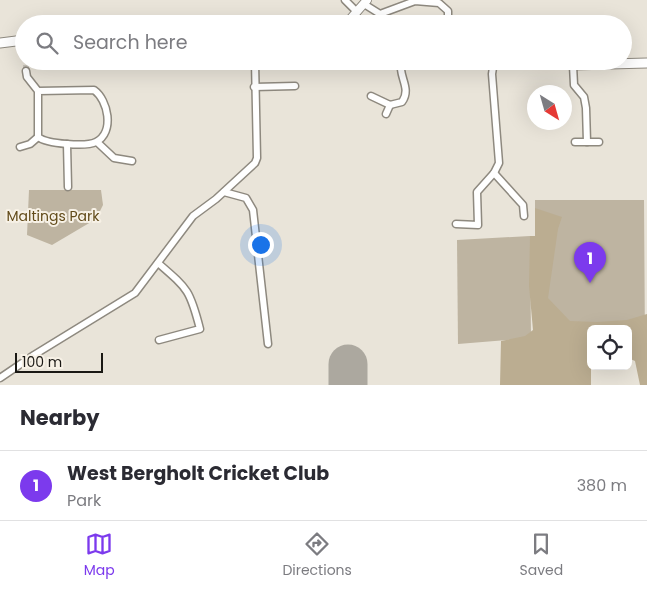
<!DOCTYPE html>
<style>
:root{--surface:#fff;--page:#f7f7f7;--text:#2b2b33;--muted:#7c7c81;--line:#e1e1e2;--accent:#7c3aed}
body{margin:0;font-family:Poppins,sans-serif;background:var(--page);color:var(--text)}
.controls{position:absolute;right:15px;bottom:15px;display:grid;overflow:hidden;border-radius:8px;box-shadow:0 5px 20px #0002}
.controls button{width:45px;height:45px;display:grid;place-items:center;padding:0;border:0;border-bottom:1px solid var(--line);background:var(--surface);color:var(--text);font:25px sans-serif}
.compass{position:absolute;left:527px;top:85px;width:45px;height:45px;border-radius:50%;background:var(--surface);box-shadow:0 5px 20px #0002;rotate:143deg}
.scale{position:absolute;left:15px;bottom:12px;width:88px;box-sizing:border-box;padding-left:5px;border:2px solid #1a1814;border-top:0;font-size:14px;line-height:18px;white-space:nowrap;color:#1a1814;-webkit-text-stroke:4px #f7f1e6;paint-order:stroke}
.you{position:absolute;left:260px;top:244px;width:18px;height:18px;margin:-12px;border:4px solid #fff;border-radius:50%;background:#1a73e8;box-shadow:0 0 0 8px #1a73e833}
.badge{display:grid;place-items:center;width:32px;height:32px;border-radius:50%;background:var(--accent);color:#fff;font-size:16px;font-weight:700}
.pin{position:absolute;translate:-50% -41px;filter:drop-shadow(0 1px 2px #0008)}
.pin::after{content:'';position:absolute;top:26px;width:18px;height:15px;background:inherit;clip-path:polygon(0 0,100% 0,50% 100%)}
.list{margin:0;padding:0;list-style:none}
h2{display:flex;justify-content:space-between;align-items:center;height:65px;margin:0;padding:0 20px;font-size:21px}
h2 small{font-size:16px;font-weight:400;color:var(--muted)}
.list li{display:grid;grid-template-columns:32px 1fr auto;gap:15px;align-items:center;box-sizing:border-box;height:70px;padding:0 20px;border-top:1px solid var(--line)}
.list b{display:block;font-size:19px;white-space:nowrap}
.list p{margin:0;font-size:16px;white-space:nowrap;color:var(--muted)}
.list em{font-size:16px;font-style:normal;color:var(--muted)}
.icon{flex:none;width:28px;height:28px;fill:none;stroke:currentColor;stroke-width:2;stroke-linecap:round;stroke-linejoin:round}
.map{position:relative;flex:none;width:647px;height:385px;overflow:hidden}
.search{position:absolute;background:var(--surface);box-shadow:0 5px 20px #0002;left:15px;right:15px;top:15px;height:55px;display:flex;align-items:center;gap:12px;box-sizing:border-box;padding:0 18px;border-radius:28px;color:var(--muted);font-size:19px}
.sheet{height:135px;background:var(--surface)}
nav{display:flex;justify-content:space-around;align-items:center;box-sizing:border-box;height:70px;border-top:1px solid var(--line);background:var(--surface);font-size:14px;color:var(--muted)}
nav a{display:grid;justify-items:center;gap:2px}
nav .on{color:var(--accent)}
.map>svg:first-child{display:block}
.green{fill:#beb4a1}
.forest{fill:#bbad91}
.lines{fill:none;stroke-linecap:round;stroke-linejoin:round}
.runway{stroke:#aca89f;stroke-width:39}
.minor-tunnel{stroke:#cac5bb;stroke-width:6;stroke-dasharray:6 3;stroke-linecap:butt}
.minor-casing{stroke:#8e897f;stroke-width:9}
.tertiary-casing{stroke:#8e897f;stroke-width:10}
.secondary-casing{stroke:#8e897f;stroke-width:11}
.minor{stroke:#fff;stroke-width:6}
.tertiary{stroke:#fff;stroke-width:8}
.secondary{stroke:#fff;stroke-width:9}
.labels{text-anchor:middle;dominant-baseline:central;stroke-width:4;stroke-linejoin:round;paint-order:stroke}
.park-label{font-size:14px;fill:#624b1a;stroke:#f7f1e6}
</style>
<div class="map">
<svg width="647" height="385" viewBox="0 0 647 385">
<rect width="100%" height="100%" fill="#e9e4d9"/>
<g class="green">
<path d="M29 190H101L103 205 96 219 52 245 27 235Z"/>
<path d="M535 200H644L645 349 628 329H591L535 348Z"/>
<path d="M530 236 531 338 458 344 457 240Z"/>
</g>
<path class="forest" d="M535 208 562 217 558 229 548 298 570 321 597 322 627 320 647 314V385H640L635 361 628 358V329H591V385H500L501 341 525 336 533 330 529 286 530 236H535Z"/>
<g class="lines">
<path class="runway" d="M348 364V385"/>
<path class="minor-tunnel" d="M26 71V61"/>
<defs>
<g id="minor">
<path d="M345 0 357 12"/>
<path d="M364 4 380 14 415 1 439 3 448 11V24"/>
<path d="M573 65 574 85 584 97 586 108 587 142H599"/>
<path d="M26 71 27 77 38 91V137C47 144 86 147 96 142 115 132 108 100 94 90L38 91"/>
<path d="M254 87 295 86"/>
<path d="M371 96 390 105 402 102C412 88 398 77 401 61"/>
<path d="M386 114 390 105"/>
<path d="M97 142 114 158 132 161"/>
<path d="M575 142H587"/>
<path d="M67 144 68 187"/>
<path d="M20 147 30 144 38 137"/>
<path d="M494 173 523 205 524 216"/>
<path d="M224 192 246 198 253 210 268 344"/>
<path d="M456 224 478 225 477 192 494 173 499 163 492 74 494 61"/>
<path d="M158 263C188 289 190 290 200 329L159 340"/>
<path d="M0 378 34 355 135 293 193 216 216 199 255 163 257 158 255 61"/>
</g>
<path id="tertiary" d="M346 24 367 0"/>
<g id="secondary">
<path d="M0 43 24 40"/>
<path d="M538 61 573 65 647 63"/>
</g>
</defs>
<use href="#minor" class="minor-casing"/>
<use href="#tertiary" class="tertiary-casing"/>
<use href="#secondary" class="secondary-casing"/>
<use href="#minor" class="minor"/>
<use href="#tertiary" class="tertiary"/>
<use href="#secondary" class="secondary"/>
</g>
<g class="labels">
<g class="park-label">
<text x="53" y="216">Maltings Park</text>
</g>
</g>
</svg>
<div class="controls">
<button><svg class="icon" aria-label="locate" viewBox="0 0 24 24"><circle cx="12" cy="12" r="6"/><path d="M12 2v4M12 18v4M2 12h4M18 12h4"/></svg></button>
</div>
<svg class="compass" viewBox="-18 -18 36 36"><path d="M0-13l5 13h-10z" fill="#e53935"/><path d="M0 13l5-13h-10z" fill="#7c7c81"/></svg>
<div class="scale">100 m</div>
<div class="you"></div>
<div class="pin badge" style="left:590px;top:283px">1</div>
<div class="search"><svg class="icon" aria-label="search" viewBox="0 0 24 24"><circle cx="10" cy="10" r="6"/><path d="M15 15l6 6"/></svg>Search here</div>
</div>
<section class="sheet">
<h2>Nearby<small></small></h2>
<ul class="list">
<li><span class="badge">1</span><div><b>West Bergholt Cricket Club</b><p>Park</p></div><em>380 m</em></li>
</ul>
</section>
<nav>
<a class="on"><svg class="icon" aria-label="map" viewBox="0 0 24 24"><path d="M3 6l6-2 6 2 6-2v14l-6 2-6-2-6 2zM9 4v14M15 6v14"/></svg>Map</a>
<a><svg class="icon" aria-label="directions" viewBox="0 0 24 24"><path d="M12 3l9 9-9 9-9-9zM9 14v-3h6M13 9l2 2-2 2"/></svg>Directions</a>
<a><svg class="icon" aria-label="saved" viewBox="0 0 24 24"><path d="M7 4h10v16l-5-4-5 4z"/></svg>Saved</a>
</nav>
